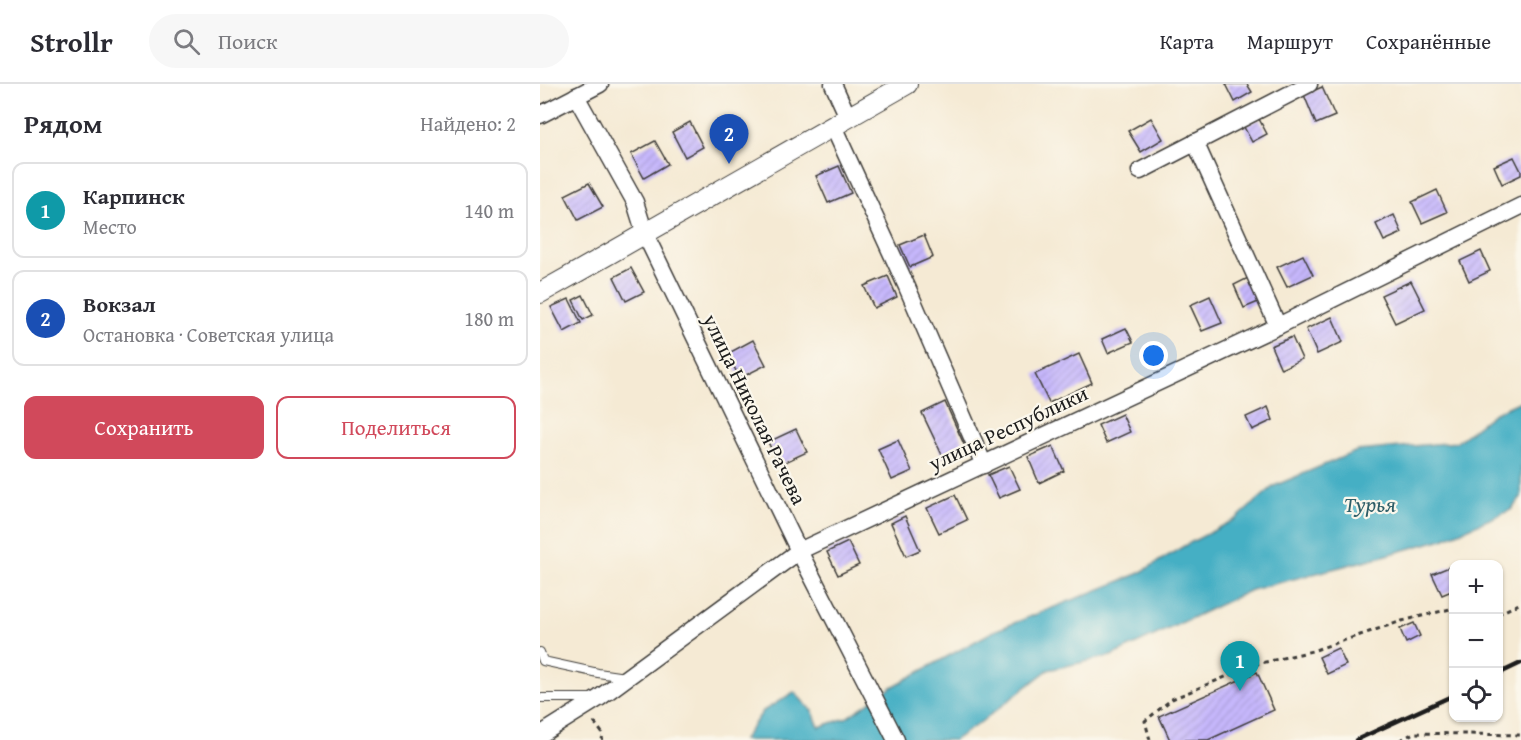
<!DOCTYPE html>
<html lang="ru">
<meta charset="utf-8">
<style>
:root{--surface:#fff;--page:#f7f7f7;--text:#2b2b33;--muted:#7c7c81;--line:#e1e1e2;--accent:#d1495b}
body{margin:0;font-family:"Gentium Book Plus",serif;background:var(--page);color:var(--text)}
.controls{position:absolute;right:18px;bottom:18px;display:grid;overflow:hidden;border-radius:12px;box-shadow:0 2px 4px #0004}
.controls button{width:54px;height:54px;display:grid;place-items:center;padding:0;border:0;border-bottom:2px solid var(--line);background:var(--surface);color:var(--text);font:30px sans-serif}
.you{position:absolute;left:614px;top:272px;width:21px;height:21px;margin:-15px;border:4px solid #fff;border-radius:50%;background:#1a73e8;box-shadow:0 0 0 9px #1a73e833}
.badge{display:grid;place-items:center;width:39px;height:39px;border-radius:50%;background:var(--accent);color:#fff;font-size:20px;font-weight:700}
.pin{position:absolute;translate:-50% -50px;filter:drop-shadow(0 2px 3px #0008)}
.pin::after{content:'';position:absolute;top:32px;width:21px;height:18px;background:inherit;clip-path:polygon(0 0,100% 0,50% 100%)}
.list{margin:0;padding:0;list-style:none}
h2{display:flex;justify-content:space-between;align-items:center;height:78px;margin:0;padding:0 24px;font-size:26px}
h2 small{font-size:20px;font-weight:400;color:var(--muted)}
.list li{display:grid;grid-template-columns:39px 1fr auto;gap:18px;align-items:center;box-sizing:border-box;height:96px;margin:0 12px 12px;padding:0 12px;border:2px solid var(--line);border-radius:12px}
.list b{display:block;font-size:22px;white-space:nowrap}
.list p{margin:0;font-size:20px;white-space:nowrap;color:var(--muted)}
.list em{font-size:20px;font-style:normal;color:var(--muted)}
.actions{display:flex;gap:12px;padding:18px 24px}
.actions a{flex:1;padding:14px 0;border:2px solid var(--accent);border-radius:12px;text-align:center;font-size:21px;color:var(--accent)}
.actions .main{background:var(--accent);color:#fff}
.icon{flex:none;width:33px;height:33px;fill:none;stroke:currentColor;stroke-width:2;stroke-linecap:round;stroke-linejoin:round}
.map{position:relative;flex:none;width:981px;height:656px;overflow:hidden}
header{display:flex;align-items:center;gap:36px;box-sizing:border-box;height:84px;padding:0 30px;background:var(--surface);border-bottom:2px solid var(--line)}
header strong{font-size:28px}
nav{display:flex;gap:33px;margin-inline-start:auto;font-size:21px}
.search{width:420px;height:54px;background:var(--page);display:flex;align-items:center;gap:15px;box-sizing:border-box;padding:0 21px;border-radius:33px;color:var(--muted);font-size:22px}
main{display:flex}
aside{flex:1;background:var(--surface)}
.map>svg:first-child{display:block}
.water{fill:#45afc4;stroke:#306670;stroke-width:1.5}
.building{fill:url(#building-hatch)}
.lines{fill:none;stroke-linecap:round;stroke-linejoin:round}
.service-casing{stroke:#3d3b38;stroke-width:10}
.minor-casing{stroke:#3d3b38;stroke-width:19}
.tertiary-casing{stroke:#3d3b38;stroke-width:22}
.path{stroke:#3d3b38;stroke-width:3;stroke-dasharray:4.5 4.5;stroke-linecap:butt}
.service{stroke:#fff;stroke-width:8}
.minor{stroke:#fff;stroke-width:16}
.tertiary{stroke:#fff;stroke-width:20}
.rail{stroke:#1c1c1c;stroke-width:4.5}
.labels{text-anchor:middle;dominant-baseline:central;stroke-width:4.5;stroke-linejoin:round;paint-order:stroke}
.street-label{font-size:21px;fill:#1c1c1c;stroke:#fbf7ec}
.water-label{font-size:22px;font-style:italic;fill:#2e5e68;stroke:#fbf7ec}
</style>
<header>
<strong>Strollr</strong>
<div class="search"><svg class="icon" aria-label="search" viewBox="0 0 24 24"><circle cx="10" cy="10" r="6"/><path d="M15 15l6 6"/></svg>Поиск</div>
<nav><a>Карта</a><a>Маршрут</a><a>Сохранённые</a></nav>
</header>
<main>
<aside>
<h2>Рядом<small>Найдено: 2</small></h2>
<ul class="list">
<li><span class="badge" style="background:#0f9aa8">1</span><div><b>Карпинск</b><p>Место</p></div><em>140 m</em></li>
<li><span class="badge" style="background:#1a4fb4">2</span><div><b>Вокзал</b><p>Остановка · Советская улица</p></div><em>180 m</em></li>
</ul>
<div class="actions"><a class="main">Сохранить</a><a>Поделиться</a></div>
</aside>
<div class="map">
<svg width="981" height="656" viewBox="0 0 981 656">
<defs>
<pattern id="building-hatch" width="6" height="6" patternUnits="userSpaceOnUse" patternTransform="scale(1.5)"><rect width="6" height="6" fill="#c6b7fc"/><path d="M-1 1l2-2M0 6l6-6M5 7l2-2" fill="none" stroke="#aa9dd7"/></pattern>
</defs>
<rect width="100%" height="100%" fill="#fbf7ec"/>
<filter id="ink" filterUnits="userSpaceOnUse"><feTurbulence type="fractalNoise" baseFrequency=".0167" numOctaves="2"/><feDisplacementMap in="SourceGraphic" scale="12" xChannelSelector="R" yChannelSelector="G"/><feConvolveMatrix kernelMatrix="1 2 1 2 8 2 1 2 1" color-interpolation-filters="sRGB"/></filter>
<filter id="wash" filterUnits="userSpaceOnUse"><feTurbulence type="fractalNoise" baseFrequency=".008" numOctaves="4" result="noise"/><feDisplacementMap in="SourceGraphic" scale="24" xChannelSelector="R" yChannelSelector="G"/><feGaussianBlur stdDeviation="1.35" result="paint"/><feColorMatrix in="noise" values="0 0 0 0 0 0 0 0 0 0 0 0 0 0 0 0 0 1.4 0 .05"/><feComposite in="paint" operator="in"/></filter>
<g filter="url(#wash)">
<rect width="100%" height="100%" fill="#f5ead4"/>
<path class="water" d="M981 317V413L971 426 903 455 847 471 711 506 571 572 508 586 441 638 414 656H203L223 627 254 608 273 628 279 643 306 634 352 603 454 547 598 490 644 462 696 435 734 402 817 367 917 358 953 330Z"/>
<g id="blocks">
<g class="building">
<path d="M686 0H707L712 8 695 18Z"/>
<path d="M782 3 795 32 776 40 764 11Z"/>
<path d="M611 34 623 55 601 68 588 47Z"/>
<path d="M719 35 727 50 712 58 704 43Z"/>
<path d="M150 38 163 63 145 73 132 48Z"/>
<path d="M115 57 128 80 104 94 91 70Z"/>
<path d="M974 73 981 87V91L962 100 954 82Z"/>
<path d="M299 82 311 109 288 119 276 92Z"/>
<path d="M49 99 63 123 38 136 25 111Z"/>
<path d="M897 106 907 128 882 139 872 118Z"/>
<path d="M854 131 862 149 844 157 836 140Z"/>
<path d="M384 151 393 173 370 183 360 161Z"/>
<path d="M941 167 950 187 929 197 920 177Z"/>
<path d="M763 171 773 191 747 203 737 183Z"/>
<path d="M91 184 104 208 86 217 74 193Z"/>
<path d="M348 192 357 213 334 224 324 202Z"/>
<path d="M712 192 723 216 704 224 694 201Z"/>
<path d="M871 197 885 225 855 239 841 211Z"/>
<path d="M43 211 53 231 43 236 33 216Z"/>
<path d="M670 212 682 239 662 247 650 221Z"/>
<path d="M29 215 41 239 24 248 11 223Z"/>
<path d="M792 233 803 258 777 270 766 245Z"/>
<path d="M586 244 593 258 568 269 562 255Z"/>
<path d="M752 253 762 275 741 285 731 262Z"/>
<path d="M213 256 226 281 200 294 187 270Z"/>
<path d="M539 270 552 299 509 319 495 290Z"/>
<path d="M405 318 426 365 404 375 382 329Z"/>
<path d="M728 323 733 336 712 346 706 333Z"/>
<path d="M582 330 590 348 566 359 558 341Z"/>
<path d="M256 345 267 368 239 381 228 358Z"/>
<path d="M358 356 372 387 352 396 338 365Z"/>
<path d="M513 362 524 387 499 399 488 373Z"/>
<path d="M469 382 480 405 459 414 448 391Z"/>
<path d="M415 411 427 436 399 449 387 424Z"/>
<path d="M365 432 380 466 366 472 351 439Z"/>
<path d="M308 458 319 481 298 491 287 468Z"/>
<path d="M914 481V506L902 511 892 490Z"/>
<path d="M874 539 880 552 866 559 860 545Z"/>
<path d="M798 564 806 581 787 590 779 573Z"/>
<path d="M717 588 734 626 668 656H630L619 632Z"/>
</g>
</g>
</g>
<g filter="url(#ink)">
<use href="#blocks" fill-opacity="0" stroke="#3d3b38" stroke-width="1.5"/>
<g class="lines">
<defs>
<g id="service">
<path d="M0 568 3 577 58 589 85 593"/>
<path d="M0 614H54"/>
</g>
<g id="minor">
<path d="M293 0 308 33"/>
<path d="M36 12 95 118 105 150 259 467 356 656"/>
<path d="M0 31 60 0"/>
<path d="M293 42 367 203 444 381"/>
<path d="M655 58 738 242"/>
<path d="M600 87 769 0"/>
<path d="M0 651 59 614 259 467 738 242 981 122"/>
</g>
<path id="tertiary" d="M0 209C123 140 245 69 367 0"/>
</defs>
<use href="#service" class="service-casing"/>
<use href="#minor" class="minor-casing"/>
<use href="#tertiary" class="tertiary-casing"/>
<g class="path">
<path d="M958 530 981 519"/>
<path d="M54 638 63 650 62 656"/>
<path d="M610 656 605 637 632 615 717 580 772 567 862 537 914 524"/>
<path d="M860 656 874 649 981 651"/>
</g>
<use href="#service" class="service"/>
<use href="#minor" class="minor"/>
<use href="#tertiary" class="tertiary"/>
<g class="rail">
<path d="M958 590 981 579"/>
<path d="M816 656 914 611"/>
</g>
</g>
</g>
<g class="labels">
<g class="street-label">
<text transform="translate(215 325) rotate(64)">улица Николая Рачева</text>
<text transform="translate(468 344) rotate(-25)">улица Республики</text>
</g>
<g class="water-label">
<text x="830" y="420">Турья</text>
</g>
</g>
</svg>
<div class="controls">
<button>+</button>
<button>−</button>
<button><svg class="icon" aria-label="locate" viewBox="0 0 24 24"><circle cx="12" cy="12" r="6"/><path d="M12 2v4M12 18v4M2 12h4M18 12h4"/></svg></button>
</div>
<div class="you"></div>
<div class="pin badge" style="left:700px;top:607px;background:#0f9aa8">1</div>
<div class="pin badge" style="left:189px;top:80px;background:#1a4fb4">2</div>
</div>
</main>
